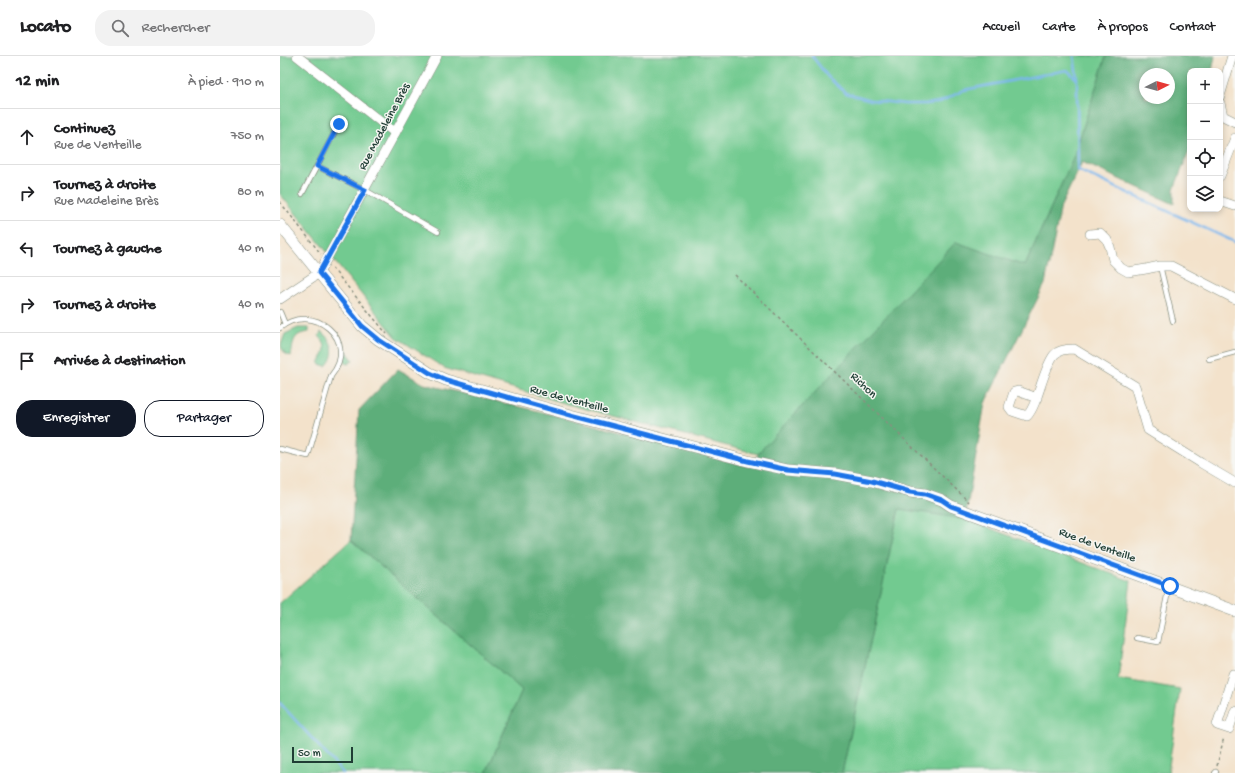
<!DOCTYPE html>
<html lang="fr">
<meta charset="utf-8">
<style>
:root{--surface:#fff;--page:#f2f2f2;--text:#202124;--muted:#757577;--line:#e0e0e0;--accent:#111827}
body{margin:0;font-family:"Gochi Hand",sans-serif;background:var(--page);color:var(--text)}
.controls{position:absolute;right:12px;top:12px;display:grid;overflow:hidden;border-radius:8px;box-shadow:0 2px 6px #0003}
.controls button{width:36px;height:36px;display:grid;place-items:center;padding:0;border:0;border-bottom:1px solid var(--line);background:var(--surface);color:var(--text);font:20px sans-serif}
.compass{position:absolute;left:859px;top:12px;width:36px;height:36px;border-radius:50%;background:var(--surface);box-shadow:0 2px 6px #0003;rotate:84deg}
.scale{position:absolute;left:12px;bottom:10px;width:61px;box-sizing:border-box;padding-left:4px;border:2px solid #1f3d34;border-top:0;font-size:11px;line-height:14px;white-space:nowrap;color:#1f3d34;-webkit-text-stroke:3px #f6f6f2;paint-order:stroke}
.stop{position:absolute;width:12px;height:12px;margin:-9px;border:3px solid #1a73e8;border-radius:50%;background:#fff}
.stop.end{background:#1a73e8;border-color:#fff;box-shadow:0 1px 4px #0008}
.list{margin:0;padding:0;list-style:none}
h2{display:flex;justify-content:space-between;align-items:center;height:52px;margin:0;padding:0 16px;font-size:17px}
h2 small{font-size:13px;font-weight:400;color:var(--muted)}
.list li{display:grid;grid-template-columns:26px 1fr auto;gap:12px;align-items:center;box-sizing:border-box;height:56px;padding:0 16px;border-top:1px solid var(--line)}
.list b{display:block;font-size:15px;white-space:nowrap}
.list p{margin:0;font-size:13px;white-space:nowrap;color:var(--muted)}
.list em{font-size:13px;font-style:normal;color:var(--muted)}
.actions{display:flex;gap:8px;padding:12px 16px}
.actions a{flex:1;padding:9px 0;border:1px solid var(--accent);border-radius:16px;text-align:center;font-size:14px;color:var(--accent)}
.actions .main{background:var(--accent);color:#fff}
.icon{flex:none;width:22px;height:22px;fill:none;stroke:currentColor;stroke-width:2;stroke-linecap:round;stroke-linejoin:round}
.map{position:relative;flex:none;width:955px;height:717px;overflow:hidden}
header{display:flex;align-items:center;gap:24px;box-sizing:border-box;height:56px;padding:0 20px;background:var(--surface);border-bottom:1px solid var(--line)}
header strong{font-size:19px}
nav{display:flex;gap:22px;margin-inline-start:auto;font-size:14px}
.search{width:280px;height:36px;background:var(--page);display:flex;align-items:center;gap:10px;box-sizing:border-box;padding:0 14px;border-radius:16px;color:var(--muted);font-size:15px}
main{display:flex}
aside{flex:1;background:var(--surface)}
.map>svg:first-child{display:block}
.green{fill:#72ca90;stroke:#488462}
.forest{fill:#5dae7a;stroke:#3e7657;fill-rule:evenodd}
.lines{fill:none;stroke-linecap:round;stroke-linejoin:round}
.stream{stroke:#7ab6ec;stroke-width:2.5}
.service-casing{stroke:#899080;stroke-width:6}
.minor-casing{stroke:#899080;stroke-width:10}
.tertiary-casing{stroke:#899080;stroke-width:12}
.path{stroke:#899080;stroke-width:1.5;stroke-dasharray:3 3;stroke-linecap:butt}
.service{stroke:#fff;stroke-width:4.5}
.minor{stroke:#fff;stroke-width:9}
.tertiary{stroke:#fff;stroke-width:11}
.route{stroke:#1a73e8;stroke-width:5}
.labels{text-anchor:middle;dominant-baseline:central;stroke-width:3;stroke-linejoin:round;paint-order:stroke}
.street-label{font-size:12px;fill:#1f3d34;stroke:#f6f6f2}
</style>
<header>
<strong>Locato</strong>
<div class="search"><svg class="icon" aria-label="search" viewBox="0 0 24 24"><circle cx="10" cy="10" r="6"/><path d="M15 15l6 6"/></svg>Rechercher</div>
<nav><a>Accueil</a><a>Carte</a><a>À propos</a><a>Contact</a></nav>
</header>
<main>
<aside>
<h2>12 min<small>À pied · 910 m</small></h2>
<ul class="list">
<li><svg class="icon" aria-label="ahead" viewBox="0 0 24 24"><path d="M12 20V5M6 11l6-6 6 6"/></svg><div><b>Continuez</b><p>Rue de Venteille</p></div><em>750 m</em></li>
<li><svg class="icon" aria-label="right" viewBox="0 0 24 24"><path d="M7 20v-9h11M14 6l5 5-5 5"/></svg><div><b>Tournez à droite</b><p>Rue Madeleine Brès</p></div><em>80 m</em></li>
<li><svg class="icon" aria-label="left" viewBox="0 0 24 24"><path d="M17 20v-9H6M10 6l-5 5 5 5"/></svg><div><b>Tournez à gauche</b></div><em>40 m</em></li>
<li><svg class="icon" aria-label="right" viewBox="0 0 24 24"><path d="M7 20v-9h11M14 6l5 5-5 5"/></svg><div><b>Tournez à droite</b></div><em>40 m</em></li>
<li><svg class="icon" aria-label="arrive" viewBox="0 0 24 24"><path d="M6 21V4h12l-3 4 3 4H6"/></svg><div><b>Arrivée à destination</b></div></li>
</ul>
<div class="actions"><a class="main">Enregistrer</a><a>Partager</a></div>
</aside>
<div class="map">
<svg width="955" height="717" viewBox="0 0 955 717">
<rect width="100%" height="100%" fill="#f6f6f2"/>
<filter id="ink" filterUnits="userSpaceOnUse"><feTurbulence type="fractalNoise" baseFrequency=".025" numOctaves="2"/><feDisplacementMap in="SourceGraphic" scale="8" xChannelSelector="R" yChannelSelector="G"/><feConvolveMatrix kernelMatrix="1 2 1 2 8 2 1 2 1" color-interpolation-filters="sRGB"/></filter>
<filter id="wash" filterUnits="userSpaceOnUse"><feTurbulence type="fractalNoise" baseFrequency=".012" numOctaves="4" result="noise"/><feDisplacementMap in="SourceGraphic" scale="16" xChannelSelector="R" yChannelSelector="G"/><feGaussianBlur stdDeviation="0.9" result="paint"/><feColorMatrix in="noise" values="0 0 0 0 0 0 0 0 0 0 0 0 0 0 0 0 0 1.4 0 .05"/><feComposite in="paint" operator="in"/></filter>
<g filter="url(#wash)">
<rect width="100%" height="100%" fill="#f3e2cb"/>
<g class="green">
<path d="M0 0H826L794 100 745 210 481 394 478 398 291 349 164 312 116 281 0 138Z"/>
<path d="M18 272H29V276C11 278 14 287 11 300L6 298 2 293 1 289 5 278Z"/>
<path d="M41 276C53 284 57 299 46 310L39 308C43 297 50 291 39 280Z"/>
<path d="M65 293 73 304 68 308 65 307Z"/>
<path d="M619 452 685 463 851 525 838 623 900 633 888 717H562Z"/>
<path d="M71 484 242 634 206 717H0V547Z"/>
</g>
<path class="forest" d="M826 0H935L932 15H910V93L894 133V148L802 106 781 150 765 228 705 347 685 463 619 453 562 717H206L242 634 71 484 79 354 118 313 144 328 287 362 470 411 481 394 676 186 745 210 794 100ZM865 18H889V42H865Z"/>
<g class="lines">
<g class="stream">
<path d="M532 0 548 21 566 37 591 44 625 48H646L660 46 684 34 787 14 797 23 798 114 955 186"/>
<path d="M794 0 797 23"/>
<path d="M0 647 63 717"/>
</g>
</g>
</g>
<g filter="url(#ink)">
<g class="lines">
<defs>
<g id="service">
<path d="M59 68 37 110 85 134 158 176"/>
<path d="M22 138 37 110"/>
<path d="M880 210 893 265"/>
<path d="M0 256 5 268"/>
<path d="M0 272C32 245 81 284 51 320L28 400 0 393"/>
<path d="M929 303 955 296"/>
<path d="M857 582 878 586 889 530"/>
<path d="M935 717 936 716"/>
</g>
<g id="minor">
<path d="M17 0 115 77"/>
<path d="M940 40 952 0"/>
<path d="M940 47 943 60 955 66"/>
<path d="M940 120 955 82"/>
<path d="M940 145 955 150"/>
<path d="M810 178 820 177 827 184 830 191 833 204 841 212 848 216 866 213 880 210H891L955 243"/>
<path d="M0 243 39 217 157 0"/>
<path d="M757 342 738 335 734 336 729 351 732 355 747 360C751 356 753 351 755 346 760 334 766 309 774 299 778 294 787 293 794 293L855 330 868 374 921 407 955 427"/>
<path d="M955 618H953L937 669 949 673 955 655"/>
</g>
<path id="tertiary" d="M0 169 82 270 99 284 150 317 166 324 291 359 468 405 508 414 555 418 592 425 630 436 645 438 662 444 671 450 955 555"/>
</defs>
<use href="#service" class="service-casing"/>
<use href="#minor" class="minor-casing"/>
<use href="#tertiary" class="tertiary-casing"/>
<g class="path">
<path d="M0 146 41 198"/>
<path d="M52 212 107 278"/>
<path d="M455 219 689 446"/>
<path d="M937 710 944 681"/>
</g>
<use href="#service" class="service"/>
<use href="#minor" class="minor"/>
<use href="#tertiary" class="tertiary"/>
</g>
</g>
<g class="lines" filter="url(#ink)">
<path class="route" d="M59 68 37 110 85 134 39 217 82 270 99 284 150 317 166 324 291 359 468 405 508 414 555 418 592 425 630 436 645 438 662 444 671 450 890 530"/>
</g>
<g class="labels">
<g class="street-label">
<text transform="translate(105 71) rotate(-62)">Rue Madeleine Brès</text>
<text transform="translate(583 330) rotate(44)">Richon</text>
<text transform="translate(289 344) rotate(15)">Rue de Venteille</text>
<text transform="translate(817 490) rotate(20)">Rue de Venteille</text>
</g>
</g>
</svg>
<div class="controls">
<button>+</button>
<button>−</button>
<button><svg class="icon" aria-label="locate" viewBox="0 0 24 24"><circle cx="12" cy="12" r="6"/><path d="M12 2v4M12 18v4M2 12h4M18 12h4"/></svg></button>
<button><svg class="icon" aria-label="layers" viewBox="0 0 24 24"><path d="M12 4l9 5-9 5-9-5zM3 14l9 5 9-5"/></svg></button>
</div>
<svg class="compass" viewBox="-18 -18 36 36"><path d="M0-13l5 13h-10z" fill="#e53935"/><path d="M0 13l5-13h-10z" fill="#757577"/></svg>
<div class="scale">50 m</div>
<div class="stop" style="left:890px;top:530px"></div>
<div class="stop end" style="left:59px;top:68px"></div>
</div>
</main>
